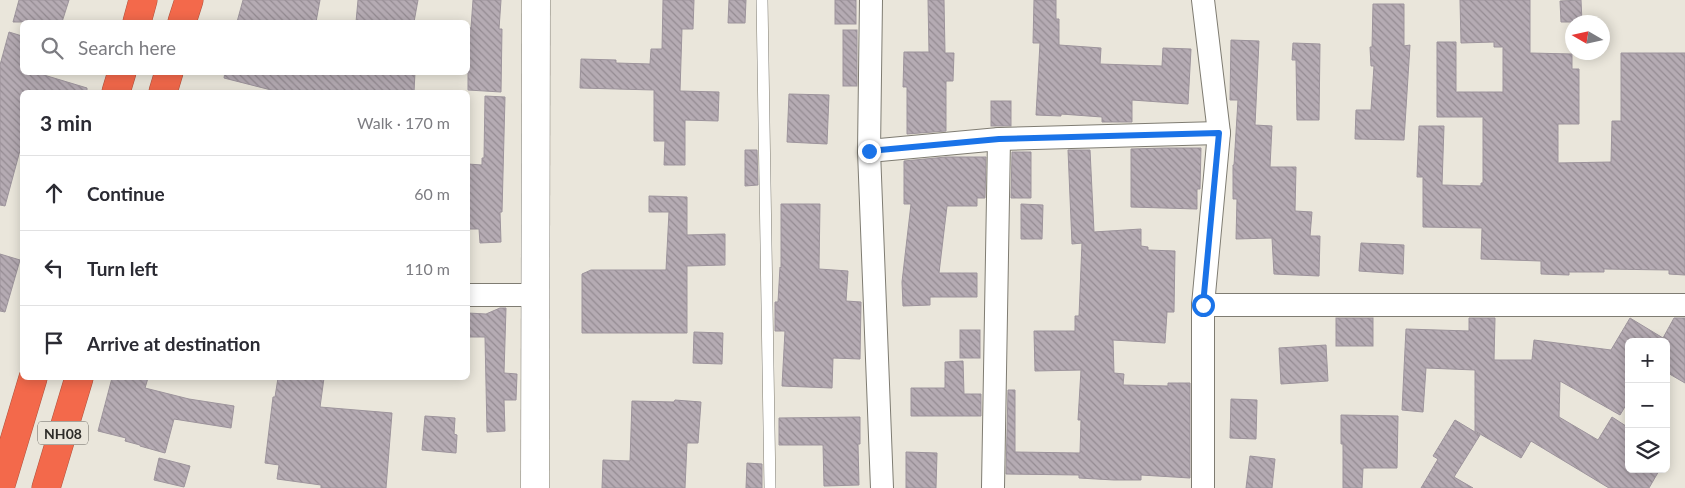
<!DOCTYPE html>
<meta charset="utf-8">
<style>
:root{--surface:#fff;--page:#f7f7f7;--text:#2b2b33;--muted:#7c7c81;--line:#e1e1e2}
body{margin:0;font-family:Lato,sans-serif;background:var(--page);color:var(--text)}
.controls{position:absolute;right:15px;bottom:15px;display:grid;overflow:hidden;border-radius:8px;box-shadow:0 2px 12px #0003}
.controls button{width:45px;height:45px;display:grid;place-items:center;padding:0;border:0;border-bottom:1px solid var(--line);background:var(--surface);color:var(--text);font:25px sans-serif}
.compass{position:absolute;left:1565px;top:15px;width:45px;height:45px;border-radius:50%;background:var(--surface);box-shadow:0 2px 12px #0003;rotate:279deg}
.stop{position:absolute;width:15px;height:15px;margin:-11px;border:4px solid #1a73e8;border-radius:50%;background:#fff}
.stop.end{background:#1a73e8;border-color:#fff;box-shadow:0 1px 5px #0008}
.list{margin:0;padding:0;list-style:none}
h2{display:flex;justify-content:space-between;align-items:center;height:65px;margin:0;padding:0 20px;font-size:21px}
h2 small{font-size:16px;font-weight:400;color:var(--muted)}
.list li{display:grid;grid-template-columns:32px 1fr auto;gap:15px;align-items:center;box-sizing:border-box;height:75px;padding:0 20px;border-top:1px solid var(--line)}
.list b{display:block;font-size:19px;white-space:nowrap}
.list em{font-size:16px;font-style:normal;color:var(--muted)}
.icon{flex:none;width:28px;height:28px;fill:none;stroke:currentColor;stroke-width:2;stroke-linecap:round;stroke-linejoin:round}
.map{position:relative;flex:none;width:1685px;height:488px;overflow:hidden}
.search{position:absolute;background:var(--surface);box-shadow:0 2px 12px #0003;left:20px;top:20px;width:450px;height:55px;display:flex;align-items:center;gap:12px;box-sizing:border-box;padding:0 18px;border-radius:8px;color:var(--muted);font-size:19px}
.panel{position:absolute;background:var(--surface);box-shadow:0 2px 12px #0003;left:20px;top:90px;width:450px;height:290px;border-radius:8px}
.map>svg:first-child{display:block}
.building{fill:url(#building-back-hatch);stroke:#9d949c}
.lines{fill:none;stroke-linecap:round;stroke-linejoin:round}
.lane-casing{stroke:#7f7c72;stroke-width:12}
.street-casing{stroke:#7f7c72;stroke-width:24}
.secondary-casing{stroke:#7f7c72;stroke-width:29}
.highway-casing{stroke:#ae543f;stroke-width:29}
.lane{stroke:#fff;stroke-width:11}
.street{stroke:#fff;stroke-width:22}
.secondary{stroke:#fff;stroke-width:28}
.highway{stroke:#f3694b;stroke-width:28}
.route{stroke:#1a73e8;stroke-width:6}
.labels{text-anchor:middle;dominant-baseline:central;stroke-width:4;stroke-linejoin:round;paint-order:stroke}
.shield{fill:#eae6db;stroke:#66645e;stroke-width:1}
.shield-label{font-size:14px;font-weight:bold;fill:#2d2c28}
</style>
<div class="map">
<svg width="1685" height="488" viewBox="0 0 1685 488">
<defs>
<pattern id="building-back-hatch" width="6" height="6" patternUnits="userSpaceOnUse" patternTransform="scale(1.25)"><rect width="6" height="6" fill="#b5abb3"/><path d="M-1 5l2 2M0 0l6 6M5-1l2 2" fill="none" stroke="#948b92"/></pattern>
</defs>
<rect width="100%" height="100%" fill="#eae6db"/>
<g class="building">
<path d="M19 0H69L62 22H13Z"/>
<path d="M243 0H320L316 22H237Z"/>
<path d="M358 0H418L414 22H356Z"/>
<path d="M473 0H501L499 29H502L501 92 468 90V27L471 28Z"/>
<path d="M663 0H694L693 29H682L680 91 719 92 718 121 685 120V165H664L665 141H654V90L580 88 581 59 616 60V63L650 64 651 49H662Z"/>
<path d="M729 0H746L745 23H728Z"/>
<rect x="835" y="0" width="21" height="24"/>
<path d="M928 0H944L945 53H954L953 81H946V131L907 134V87H903L904 52H929Z"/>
<path d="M1034 0H1056V19H1059V45L1101 48 1100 64 1162 66 1163 48 1191 49 1188 104 1132 100V122H1102V117L1061 114V116L1036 115 1040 43H1033Z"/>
<path d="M1460 0H1530V53L1572 54V69H1579V124H1558V163L1611 162 1612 121H1621V53H1685V275L1669 274V270L1604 269V272H1569V275L1541 274V261L1481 259 1482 228 1423 227V177H1417L1419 126H1444L1442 185 1481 186V183H1483V117H1437V42H1456V92H1503V47H1494V42L1461 43Z"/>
<path d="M1581 0 1582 22H1561L1560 1Z"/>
<path d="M1373 4H1404V46L1410 45 1404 140 1355 139 1356 110H1371L1374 66H1371L1370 47H1372Z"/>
<rect x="843" y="30" width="14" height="56"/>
<path d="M9 32 22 36V72H34L87 88V92H22V143L5 206 0 205V65Z"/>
<path d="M1231 40 1259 41 1255 125 1272 126 1270 167H1296L1295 211 1312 212 1310 236H1320L1319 276 1274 274 1272 238 1236 239 1237 199H1233V165H1234L1238 100H1230Z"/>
<path d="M1293 43 1320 44 1319 120H1297L1296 60H1292Z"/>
<path d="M225 72H415L414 92H279L224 78Z"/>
<path d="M789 94 829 95 827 144 787 142Z"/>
<path d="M485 96 505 97 502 212H500L501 242 480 243 479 229H468V164L482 165V158H484Z"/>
<rect x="991" y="101" width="20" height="25"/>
<path d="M1165 148H1201L1200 189H1197V209L1131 207V149Z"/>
<path d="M745 150H757L758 185 745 186Z"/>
<path d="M1068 150H1090L1094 232 1141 229V246L1148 247V250L1175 251 1174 312H1167L1165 343 1113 340 1114 373 1124 374 1123 385 1168 386V383H1190V478L1141 475V480H1114L1079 478V475L1006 474 1008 390H1015V452L1080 453 1081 420H1078L1081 370 1035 371 1034 331H1075V316H1079L1082 243 1072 244Z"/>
<path d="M1012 152H1031V198H1011Z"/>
<path d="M946 157H986L985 198H977V206H947L939 273H977V297H930V305L903 306 902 282 911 204H904V161Z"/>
<path d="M649 196 687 197V235L725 234V265L687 266V333H582V274L591 270H666L669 212H649Z"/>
<path d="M781 204H820L819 269 848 271 846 301 861 302 860 359 833 358 832 388 782 386 785 331H775V302H778L780 267 781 268Z"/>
<path d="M1021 204 1043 205 1042 239H1021Z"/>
<path d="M1361 243 1404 245 1403 274 1359 271Z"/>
<path d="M0 254 20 260 5 312 0 311Z"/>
<path d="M500 308H506L504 373 517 374 516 400H504L505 431 487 432 485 337H468V313L486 314Z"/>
<rect x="1336" y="318" width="37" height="28"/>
<path d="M1469 318H1495L1494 360H1532L1534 340 1611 350 1630 318 1663 338 1674 318H1685V383L1666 372V342H1629V400L1620 415 1560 381 1559 417 1598 440 1612 417 1629 428V469H1660L1649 488H1609L1531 441 1521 458 1475 431V370L1426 368 1423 412 1402 410 1406 329 1469 331Z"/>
<rect x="960" y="330" width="20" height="28"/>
<path d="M694 332 723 333 722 364 693 363Z"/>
<path d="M1326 345 1328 381 1281 384 1279 348Z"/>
<path d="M963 361 964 394H981V416H911V388H945V362Z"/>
<path d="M112 378H148L145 388 189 399 234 406 231 428 174 419 165 453 140 446V445L125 441 126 438 98 431Z"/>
<path d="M278 378H324L320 407 392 413 386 488H321V485L277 479 279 465 265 463 273 397H275Z"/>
<path d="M1231 399 1257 400 1256 439 1230 438Z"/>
<path d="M675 400 701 402 698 443H687L685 488H602L603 460 630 461 632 401 674 402Z"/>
<path d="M1341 415 1398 416 1397 468H1363L1362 488H1343V444H1341Z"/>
<path d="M425 416 455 418 454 434 457 435 456 453 422 450Z"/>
<path d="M860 417V444H858L859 485 824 486 823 445H779V418Z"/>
<path d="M1455 420 1480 435 1454 477 1473 488H1421L1438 459 1433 456Z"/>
<path d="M906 452 937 453 936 488H906Z"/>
<path d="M1250 456 1275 459 1272 488H1246Z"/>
<path d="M159 458 190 466 184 487 154 480Z"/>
<path d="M747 463 762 464V488H746Z"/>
</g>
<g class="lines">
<defs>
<path id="lane" d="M762 0 770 488"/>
<g id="street">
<path d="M871 0 869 151 882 488"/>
<path d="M869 151 999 139 1219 133"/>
<path d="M468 295H535"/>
<path d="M1203 305H1685"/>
<path d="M993 488 999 139"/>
<path d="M1203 488V305L1219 133 1203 0"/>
</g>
<path id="secondary" d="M535 488 536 0"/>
<g id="highway">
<path d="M137 22 143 0"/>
<path d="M182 22 189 0"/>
<path d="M116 92 122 72"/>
<path d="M163 92 169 72"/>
<path d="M0 488 33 378"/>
<path d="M46 488 79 378"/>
</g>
</defs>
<use href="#lane" class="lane-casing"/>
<use href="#street" class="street-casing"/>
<use href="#secondary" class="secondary-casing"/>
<use href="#highway" class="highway-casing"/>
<use href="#lane" class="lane"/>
<use href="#street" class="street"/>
<use href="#secondary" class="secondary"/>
<use href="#highway" class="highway"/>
</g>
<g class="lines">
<path class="route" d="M869 151 999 139 1219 133 1203 305"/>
</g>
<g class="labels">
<rect class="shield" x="38" y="421.5" width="50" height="23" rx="4"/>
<g class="shield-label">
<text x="63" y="433">NH08</text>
</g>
</g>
</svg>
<div class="controls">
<button>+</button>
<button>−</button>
<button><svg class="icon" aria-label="layers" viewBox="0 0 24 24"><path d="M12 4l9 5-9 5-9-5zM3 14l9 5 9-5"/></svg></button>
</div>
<svg class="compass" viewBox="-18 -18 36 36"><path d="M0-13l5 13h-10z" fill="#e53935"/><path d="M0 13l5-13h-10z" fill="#7c7c81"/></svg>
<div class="stop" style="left:1203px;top:305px"></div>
<div class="stop end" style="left:869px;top:151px"></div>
<div class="search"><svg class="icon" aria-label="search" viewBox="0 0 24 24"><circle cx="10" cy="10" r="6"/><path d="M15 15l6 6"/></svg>Search here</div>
<section class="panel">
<h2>3 min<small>Walk · 170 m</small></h2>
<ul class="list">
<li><svg class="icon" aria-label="ahead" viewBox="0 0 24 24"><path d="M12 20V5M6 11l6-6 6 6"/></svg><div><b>Continue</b></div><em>60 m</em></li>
<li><svg class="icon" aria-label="left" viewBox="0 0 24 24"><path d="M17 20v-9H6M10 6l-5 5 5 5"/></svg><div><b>Turn left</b></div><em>110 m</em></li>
<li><svg class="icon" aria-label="arrive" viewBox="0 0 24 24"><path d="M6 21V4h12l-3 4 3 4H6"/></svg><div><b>Arrive at destination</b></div></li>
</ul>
</section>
</div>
